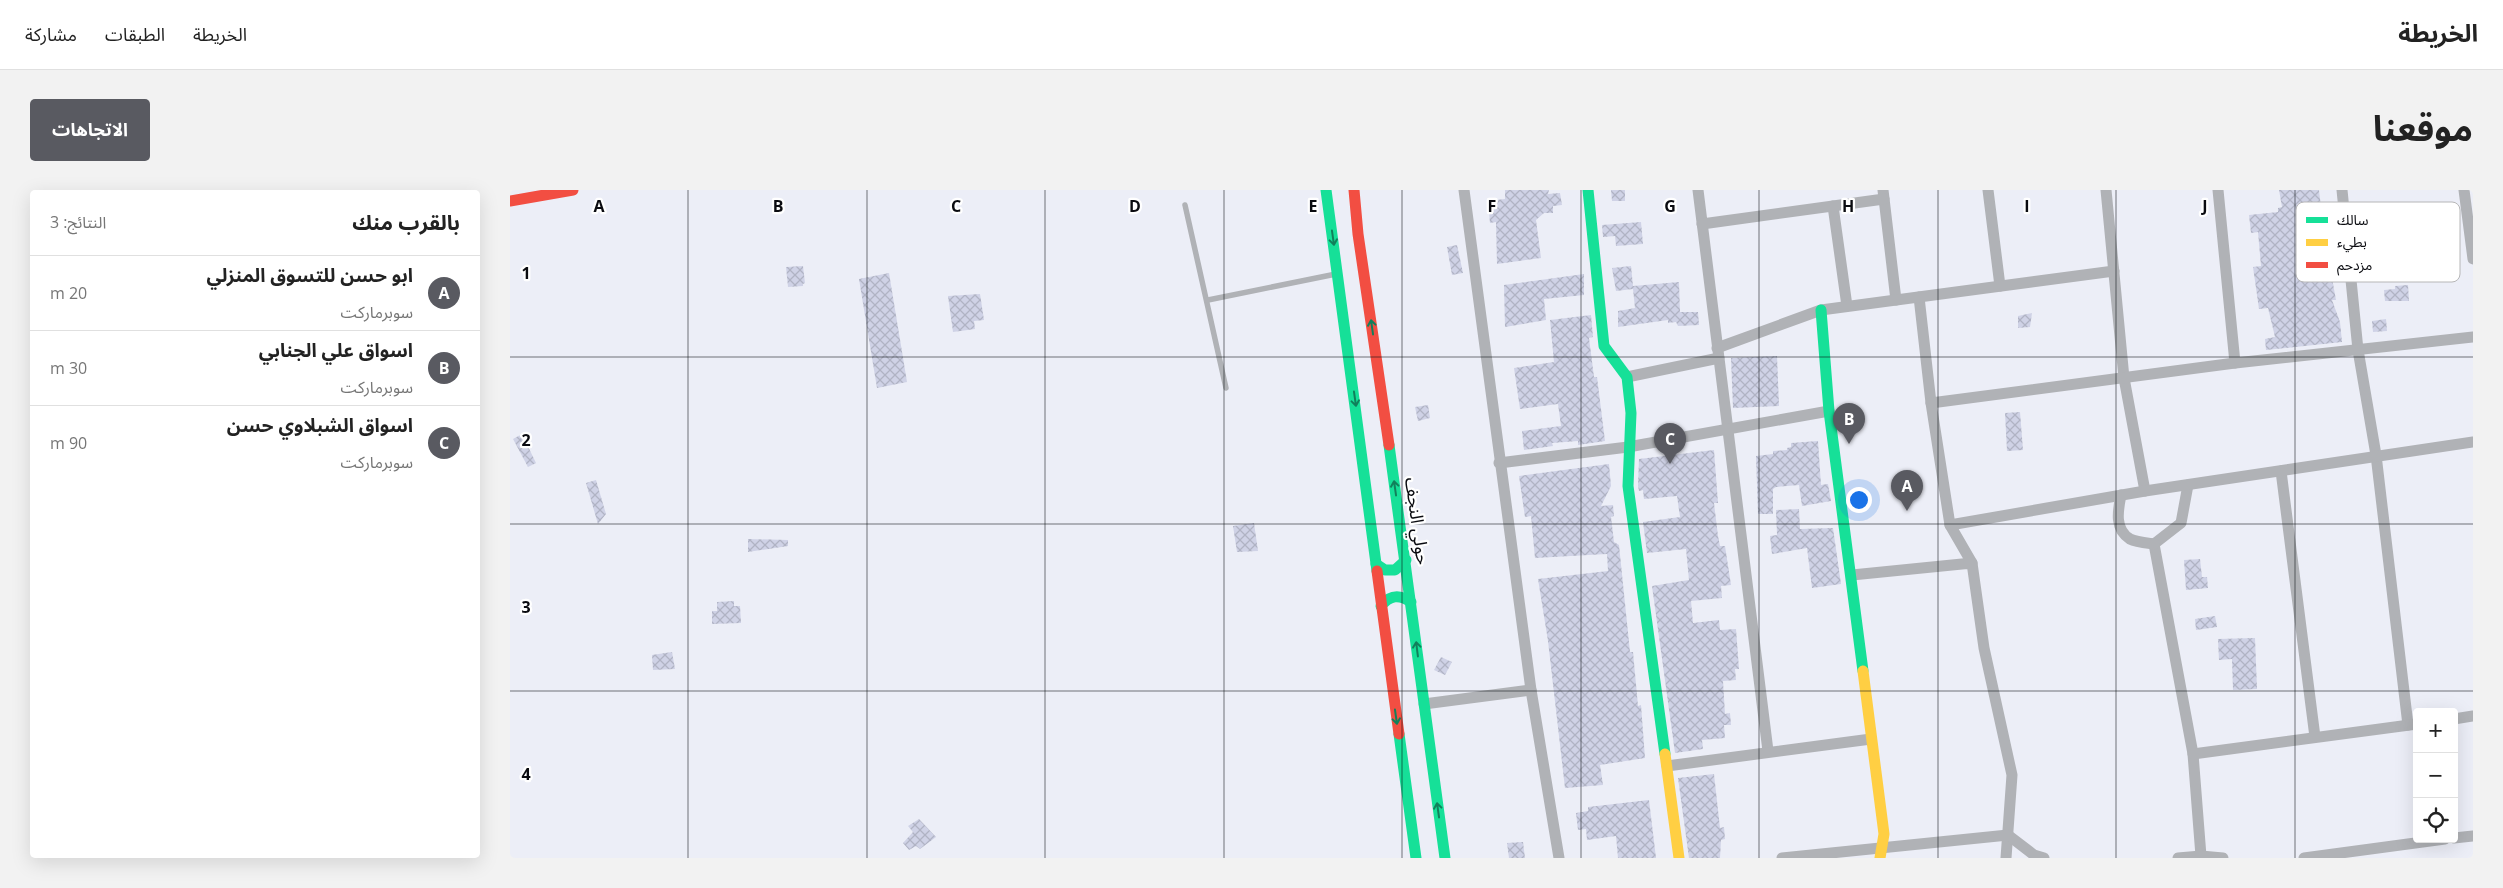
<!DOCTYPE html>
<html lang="ar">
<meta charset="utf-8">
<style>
:root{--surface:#fff;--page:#f2f2f2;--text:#222;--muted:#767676;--line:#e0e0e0;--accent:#595a61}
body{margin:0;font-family:"Open Sans","Noto Sans Arabic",sans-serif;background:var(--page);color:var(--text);direction:rtl}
.controls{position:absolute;right:15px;bottom:15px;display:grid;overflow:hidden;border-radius:5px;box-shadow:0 5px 20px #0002}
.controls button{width:45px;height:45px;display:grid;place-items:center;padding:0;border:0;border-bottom:1px solid var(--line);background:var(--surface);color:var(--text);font:25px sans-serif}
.you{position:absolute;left:1348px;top:309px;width:18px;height:18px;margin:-12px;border:4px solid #fff;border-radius:50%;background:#1a73e8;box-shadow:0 0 0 8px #1a73e833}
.badge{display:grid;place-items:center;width:32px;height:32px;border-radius:50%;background:var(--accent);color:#fff;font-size:16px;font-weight:700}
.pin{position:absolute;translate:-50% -41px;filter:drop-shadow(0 1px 2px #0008)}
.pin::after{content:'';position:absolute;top:26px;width:18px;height:15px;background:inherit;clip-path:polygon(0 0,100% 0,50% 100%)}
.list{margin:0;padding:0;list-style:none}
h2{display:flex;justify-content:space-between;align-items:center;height:65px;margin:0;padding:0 20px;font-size:21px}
h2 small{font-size:16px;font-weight:400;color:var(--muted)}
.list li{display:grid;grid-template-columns:32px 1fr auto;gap:15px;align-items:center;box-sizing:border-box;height:75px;padding:0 20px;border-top:1px solid var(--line)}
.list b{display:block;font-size:19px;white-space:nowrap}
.list p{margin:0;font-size:16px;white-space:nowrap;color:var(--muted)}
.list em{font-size:16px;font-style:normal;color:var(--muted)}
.icon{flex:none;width:28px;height:28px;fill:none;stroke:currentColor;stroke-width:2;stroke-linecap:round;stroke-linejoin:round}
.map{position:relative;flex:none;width:1963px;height:668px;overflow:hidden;direction:ltr;border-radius:5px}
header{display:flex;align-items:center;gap:30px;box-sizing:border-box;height:70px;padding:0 25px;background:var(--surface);border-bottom:1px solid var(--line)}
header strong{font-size:24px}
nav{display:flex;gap:28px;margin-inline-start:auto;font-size:18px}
.intro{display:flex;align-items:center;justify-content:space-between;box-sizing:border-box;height:120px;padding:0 30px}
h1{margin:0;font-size:35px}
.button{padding:12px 22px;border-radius:5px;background:var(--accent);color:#fff;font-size:18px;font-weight:700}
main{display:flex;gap:30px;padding:0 30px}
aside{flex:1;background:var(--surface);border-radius:5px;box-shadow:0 5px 20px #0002}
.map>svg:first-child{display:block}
.building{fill:url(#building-cross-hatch)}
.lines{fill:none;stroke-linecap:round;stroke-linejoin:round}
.lane{stroke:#b0b2b6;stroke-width:5.5}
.street{stroke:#b0b2b6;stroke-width:11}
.fast{stroke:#16e098;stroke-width:11}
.slow{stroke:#ffcf43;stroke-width:11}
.jam{stroke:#f24e42;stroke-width:11}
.oneway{stroke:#11805b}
.grid{fill:none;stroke:#0a0b10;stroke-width:1;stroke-opacity:0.55}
.labels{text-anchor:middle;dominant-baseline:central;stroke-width:4.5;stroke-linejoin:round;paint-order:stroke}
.street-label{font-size:18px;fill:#0a0b10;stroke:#fff}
.key{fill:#fff;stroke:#b6b6b7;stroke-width:1}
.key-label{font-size:14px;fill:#0a0b10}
.grid-label{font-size:16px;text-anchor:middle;font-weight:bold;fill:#0a0b10;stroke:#fff;stroke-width:4.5;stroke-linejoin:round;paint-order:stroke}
</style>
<header>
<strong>الخريطة</strong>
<nav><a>الخريطة</a><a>الطبقات</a><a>مشاركة</a></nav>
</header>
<div class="intro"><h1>موقعنا</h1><a class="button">الاتجاهات</a></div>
<main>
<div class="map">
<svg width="1963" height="668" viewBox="0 0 1963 668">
<defs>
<pattern id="building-cross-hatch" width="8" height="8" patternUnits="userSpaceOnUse" patternTransform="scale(1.25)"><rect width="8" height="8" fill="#cfd2e6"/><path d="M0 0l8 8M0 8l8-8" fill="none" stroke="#b0b3c4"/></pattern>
</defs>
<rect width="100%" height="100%" fill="#eceef7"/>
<g class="building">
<path d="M995 0H1039L1038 4 1050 3 1052 15 1043 16V23H1034L1026 30 1031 68 987 74 986 32 980 33 978 11 995 9Z"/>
<path d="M1101 0H1115V11H1102Z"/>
<path d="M1769 0H1809L1812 26H1816L1822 70 1798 89 1822 88 1826 110H1822L1830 132 1832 152 1756 160 1755 149 1765 147 1758 118 1749 119 1743 77 1751 76 1748 42 1741 43 1739 25 1768 22V18L1772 17Z"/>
<path d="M1131 32 1133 54 1106 56 1105 46 1093 47 1092 35Z"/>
<path d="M947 55 953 83 942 85 937 57Z"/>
<path d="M293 76 295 93 293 94V96L278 97 276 77Z"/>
<path d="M1121 76 1123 96 1169 92 1170 122H1188L1189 135 1168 136 1166 132 1158 133V130L1108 137V121L1125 118 1123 99 1106 101 1102 78Z"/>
<path d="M379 83 397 192 367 198 349 89Z"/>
<path d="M1074 84V105L1034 109 1036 130 995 137 994 95Z"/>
<path d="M1898 95 1899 111H1875L1874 100 1885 99V96Z"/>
<path d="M470 104 474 130 464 131 465 139 443 142 438 106Z"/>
<path d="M1522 123 1520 137 1508 138V126Z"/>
<path d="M1081 125 1083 147 1079 148 1084 187H1087L1095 251 1068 255V251L1042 253 1043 256 1014 260 1012 241 1051 236 1048 214 1010 219 1004 178 1044 172 1040 130Z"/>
<path d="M1876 129 1877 141 1863 142 1862 131Z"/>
<path d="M1267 166 1269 216 1223 218 1221 168Z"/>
<path d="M918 215 920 228 908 231 905 217Z"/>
<path d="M1510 222 1513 260 1497 261 1495 223Z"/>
<path d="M12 244 26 273 18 277 3 249Z"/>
<path d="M1308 251 1311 295 1318 294 1321 311 1292 316 1289 295 1266 297 1263 299V324H1248L1246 266 1263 264V261L1277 260V258L1281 257V253Z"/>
<path d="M1204 260 1208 313H1204L1208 346 1210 356H1215L1221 395 1211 396 1212 408 1181 411 1183 433 1209 430 1210 440 1226 439 1229 479H1225L1226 490 1213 491 1215 524 1220 523 1221 535H1214L1215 548 1192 550 1193 559 1165 563 1142 396 1179 390 1176 359 1137 363 1133 332 1170 327 1167 306 1134 309 1133 300 1129 301 1128 296 1129 269Z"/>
<path d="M1099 274 1101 296 1091 316 1103 315 1104 326 1101 327 1104 352 1109 355 1120 462H1123L1127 505 1128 516 1131 515 1135 568 1090 575 1093 595 1055 598 1038 451 1028 389 1098 381 1097 364 1025 368 1021 326 1015 327 1009 286Z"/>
<path d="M86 290 96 324 88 334 76 293Z"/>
<path d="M1289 319 1290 339 1323 338 1331 394 1302 398 1297 358 1262 364 1260 346 1267 345 1266 320Z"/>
<path d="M744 333 748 361 727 362 723 336Z"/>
<path d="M238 349 278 350V356L238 362Z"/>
<path d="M1690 369 1692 387H1697L1698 398 1676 400 1674 370Z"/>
<path d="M224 411V416H230L231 433 202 434V421H207V412Z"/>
<path d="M1705 426 1707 437 1686 440 1685 429Z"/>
<path d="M1745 448 1747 499 1723 500 1722 469 1709 470 1708 449Z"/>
<path d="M162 462 165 479 143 480 142 465Z"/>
<path d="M931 467 942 472 935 485 924 480Z"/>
<path d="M1204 584 1210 638 1214 637 1215 649 1211 650 1210 668H1179L1168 588Z"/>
<path d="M1139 610 1146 668H1108L1106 646 1077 650 1076 639 1068 640 1066 623 1078 621V617Z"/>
<path d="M409 629 426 647 410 659 406 656 399 660 393 653 403 642 398 636Z"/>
<path d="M1013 652 1015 668H999L997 653Z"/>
</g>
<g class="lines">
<g class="lane">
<path d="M675 15 716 198"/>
<path d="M698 110 826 84"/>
</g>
<g class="street">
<path d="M954 0 1021 500 1049 668"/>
<path d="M1188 0 1258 561"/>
<path d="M1373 0 1386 110"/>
<path d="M1478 0 1490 96"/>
<path d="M1596 0 1614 188 1635 301"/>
<path d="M1708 0 1725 173"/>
<path d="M1832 0 1848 160 1866 265 1898 535"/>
<path d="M1954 0 1963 69"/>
<path d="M1323 16 1337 116"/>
<path d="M1192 34 1374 9"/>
<path d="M1409 107 1421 213 1440 335 1462 373"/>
<path d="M1207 158 1311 120 1604 81"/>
<path d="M1117 187 1209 168"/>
<path d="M1421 213 1725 173 1963 147"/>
<path d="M989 273 1118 257 1319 221"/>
<path d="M1771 281 1805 547"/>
<path d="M1678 295 1671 333 1644 354 1683 564 1691 666"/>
<path d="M1611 305C1608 320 1604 339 1620 349 1626 352 1637 353 1644 354"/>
<path d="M1440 335 1635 301 1963 252"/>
<path d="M1342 385 1462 373 1474 458 1502 585 1496 668"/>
<path d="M914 514 1021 500"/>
<path d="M1944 529 1963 526"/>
<path d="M1683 564 1907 534"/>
<path d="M1157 576 1361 549"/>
<path d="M1944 648 1963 646"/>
<path d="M1272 668 1498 645 1524 665 1534 668"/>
<path d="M1668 668 1691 666 1713 668"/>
<path d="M1794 668 1935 649"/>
</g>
<g class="fast">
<path d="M816 0 867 381"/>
<path d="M1078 0 1094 156 1117 187 1121 223 1118 296 1155 564"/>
<path d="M1311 120 1319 221 1353 481"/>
<path d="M879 255 935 668"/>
<path d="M866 374 875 380H885L896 370"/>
<path d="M871 416C880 405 889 404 901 412"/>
<path d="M889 544 906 668"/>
</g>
<g class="slow">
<path d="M1353 481 1374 644 1370 668"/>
<path d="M1155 564 1169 668"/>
</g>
<g class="jam">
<path d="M844 0 848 44 879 255"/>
<path d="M0 11 63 0"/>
<path d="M867 381 889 544"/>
</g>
</g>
<defs><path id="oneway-shaft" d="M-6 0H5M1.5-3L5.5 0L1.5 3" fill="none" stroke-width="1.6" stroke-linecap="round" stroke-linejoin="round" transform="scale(1.25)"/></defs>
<g class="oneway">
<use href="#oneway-shaft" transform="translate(823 48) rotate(82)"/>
<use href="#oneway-shaft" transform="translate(862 137) rotate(-98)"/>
<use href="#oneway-shaft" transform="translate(845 209) rotate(82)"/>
<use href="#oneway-shaft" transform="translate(885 298) rotate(-98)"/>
<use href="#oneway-shaft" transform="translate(907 459) rotate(-97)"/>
<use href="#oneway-shaft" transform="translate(886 527) rotate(82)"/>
<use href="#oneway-shaft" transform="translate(928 620) rotate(-98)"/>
</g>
<path class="grid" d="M178 0V668M357 0V668M535 0V668M714 0V668M892 0V668M1071 0V668M1249 0V668M1428 0V668M1606 0V668M1785 0V668M0 167H1963M0 334H1963M0 501H1963"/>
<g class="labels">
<g class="street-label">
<text transform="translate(908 331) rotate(82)">حولي النجف</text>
</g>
</g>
<rect x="1786" y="12" width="164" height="80" rx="8" class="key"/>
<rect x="1796" y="27" width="22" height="6" fill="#16e098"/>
<rect x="1796" y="49" width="22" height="7" fill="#ffcf43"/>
<rect x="1796" y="72" width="22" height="6" fill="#f24e42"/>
<g class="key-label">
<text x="1827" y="35">سالك</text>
<text x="1827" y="57">بطيء</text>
<text x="1827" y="80">مزدحم</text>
</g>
<g class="grid-label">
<text x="89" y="22">A</text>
<text x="268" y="22">B</text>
<text x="446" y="22">C</text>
<text x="625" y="22">D</text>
<text x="803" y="22">E</text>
<text x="982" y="22">F</text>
<text x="1160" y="22">G</text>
<text x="1338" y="22">H</text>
<text x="1517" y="22">I</text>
<text x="1695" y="22">J</text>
<text x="16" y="89">1</text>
<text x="16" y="256">2</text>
<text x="16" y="423">3</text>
<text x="16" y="590">4</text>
</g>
</svg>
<div class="controls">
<button>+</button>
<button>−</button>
<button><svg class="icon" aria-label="locate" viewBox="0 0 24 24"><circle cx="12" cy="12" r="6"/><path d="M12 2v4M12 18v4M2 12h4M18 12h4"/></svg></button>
</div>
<div class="you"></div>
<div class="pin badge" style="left:1397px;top:321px">A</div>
<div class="pin badge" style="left:1339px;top:254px">B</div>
<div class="pin badge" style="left:1160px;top:274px">C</div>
</div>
<aside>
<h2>بالقرب منك<small>النتائج: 3</small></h2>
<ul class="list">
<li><span class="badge">A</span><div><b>ابو حسن للتسوق المنزلي</b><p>سوبرماركت</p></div><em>20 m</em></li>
<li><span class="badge">B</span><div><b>اسواق علي الجنابي</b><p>سوبرماركت</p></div><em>30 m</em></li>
<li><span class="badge">C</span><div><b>اسواق الشبلاوي حسن</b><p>سوبرماركت</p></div><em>90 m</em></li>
</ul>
</aside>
</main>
